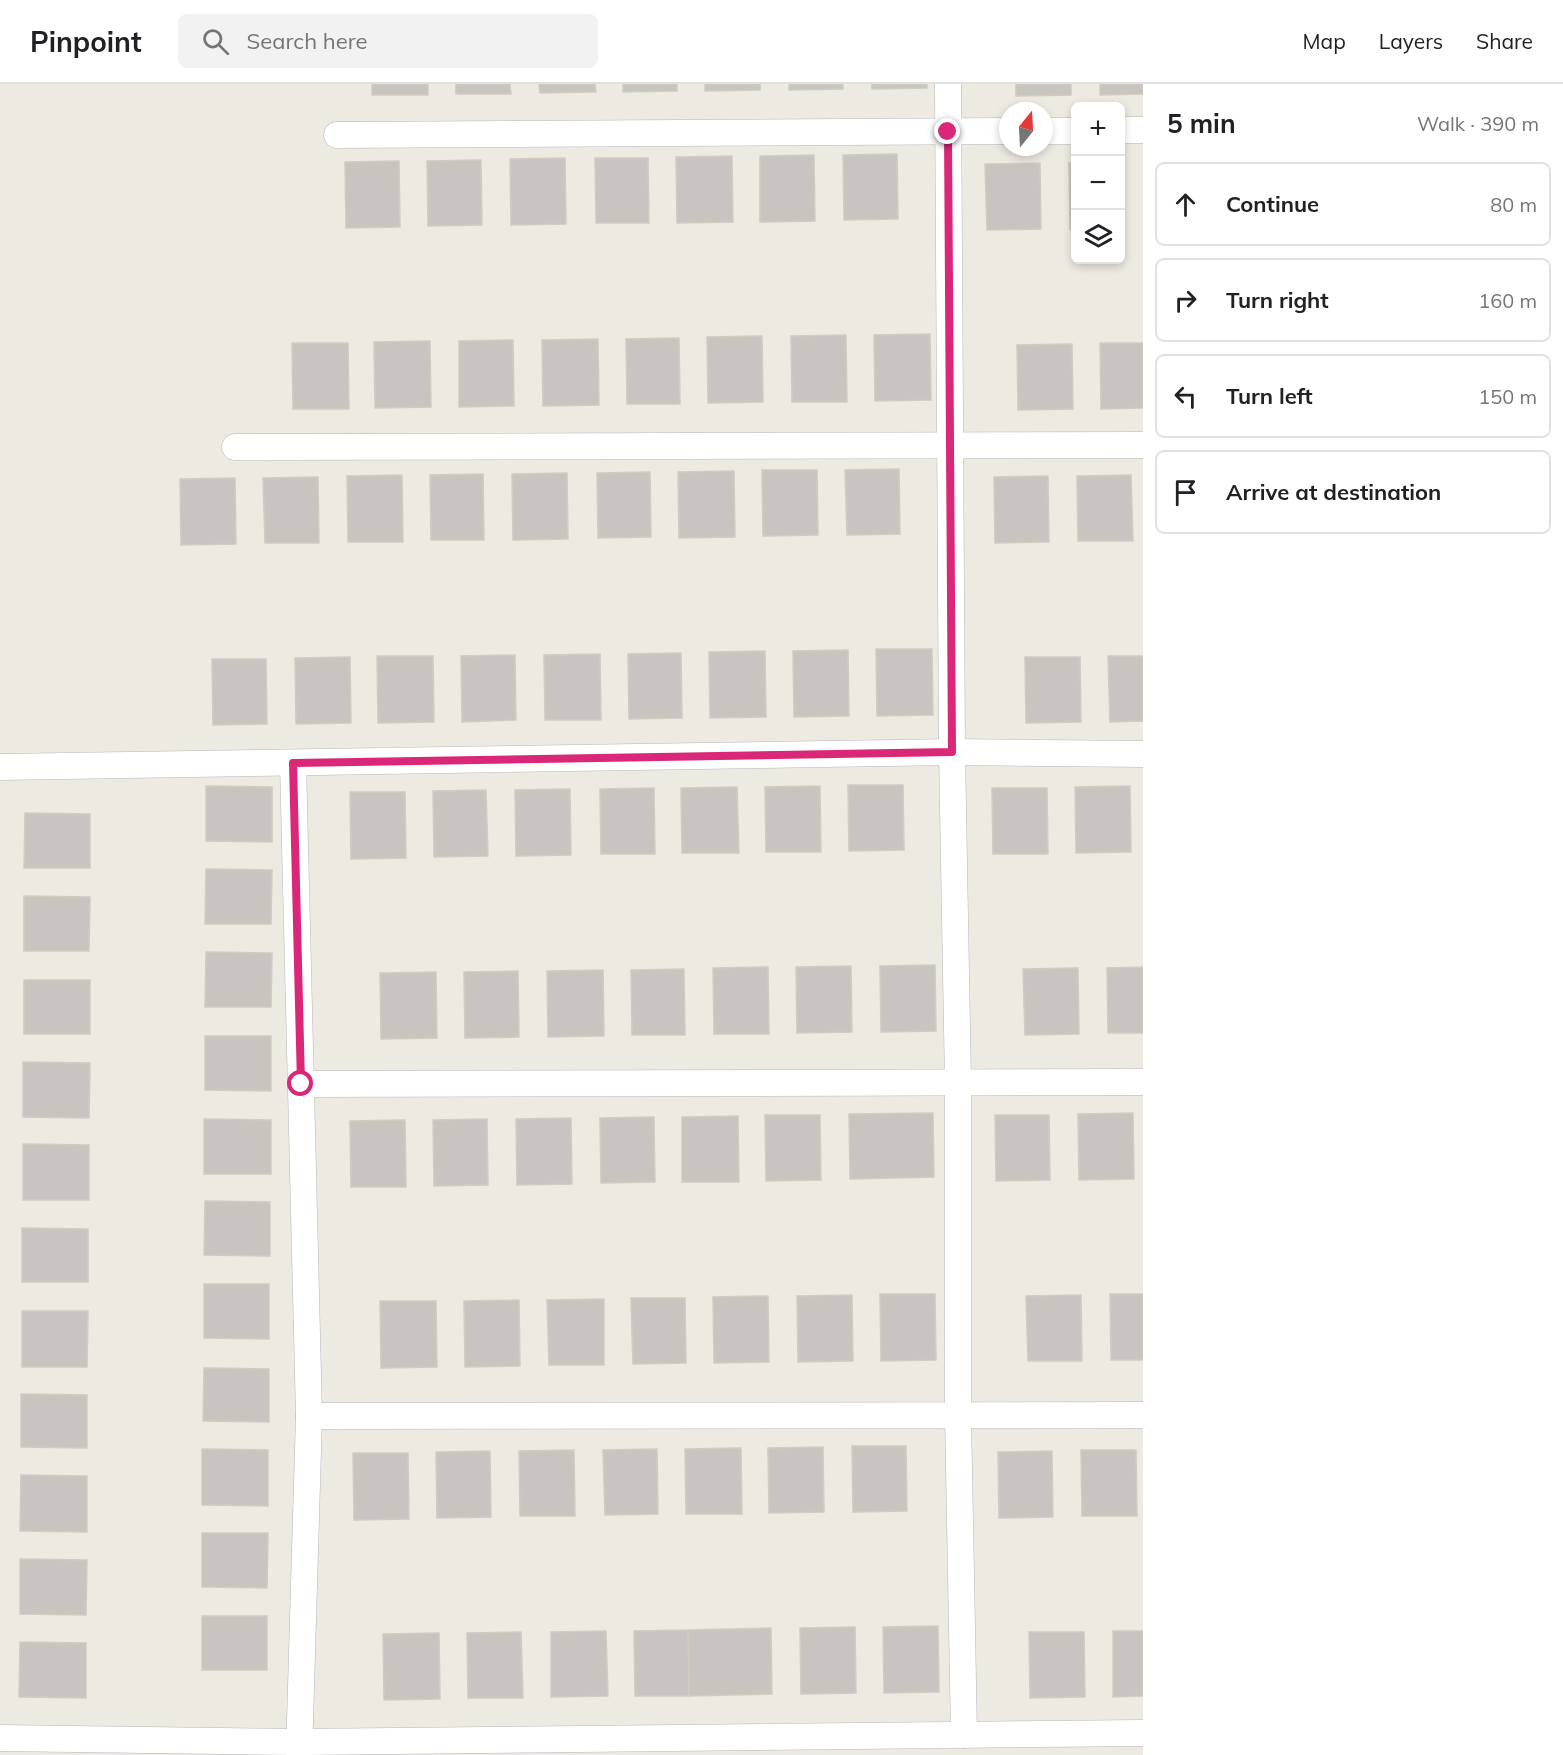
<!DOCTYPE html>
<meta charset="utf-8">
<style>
:root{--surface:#fff;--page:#f2f2f2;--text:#202124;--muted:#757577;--line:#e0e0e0}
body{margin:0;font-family:Mulish,sans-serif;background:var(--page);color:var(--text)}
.controls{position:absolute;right:18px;top:18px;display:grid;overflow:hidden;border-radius:9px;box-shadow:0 3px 9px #0003}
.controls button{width:54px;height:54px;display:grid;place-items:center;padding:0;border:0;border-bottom:2px solid var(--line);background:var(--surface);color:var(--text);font:30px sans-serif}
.compass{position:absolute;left:999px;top:18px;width:54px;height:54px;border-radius:50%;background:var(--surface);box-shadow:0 3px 9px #0003;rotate:18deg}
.stop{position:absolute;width:18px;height:18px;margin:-14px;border:4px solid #db2777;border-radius:50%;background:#fff}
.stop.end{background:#db2777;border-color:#fff;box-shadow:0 2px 6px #0008}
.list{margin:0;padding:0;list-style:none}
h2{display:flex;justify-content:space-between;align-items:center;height:78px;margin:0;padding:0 24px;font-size:26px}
h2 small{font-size:20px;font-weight:400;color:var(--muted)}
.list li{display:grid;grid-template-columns:39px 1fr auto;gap:18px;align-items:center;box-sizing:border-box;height:84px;margin:0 12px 12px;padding:0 12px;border:2px solid var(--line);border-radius:9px}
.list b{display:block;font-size:22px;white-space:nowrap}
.list em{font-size:20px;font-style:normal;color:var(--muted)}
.icon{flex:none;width:33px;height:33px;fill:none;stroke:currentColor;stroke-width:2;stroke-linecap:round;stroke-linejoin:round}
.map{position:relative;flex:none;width:1143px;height:1671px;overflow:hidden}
header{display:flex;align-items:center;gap:36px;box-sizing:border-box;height:84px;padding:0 30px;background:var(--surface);border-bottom:2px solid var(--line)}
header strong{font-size:28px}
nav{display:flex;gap:33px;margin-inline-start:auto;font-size:21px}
.search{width:420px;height:54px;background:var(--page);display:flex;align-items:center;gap:15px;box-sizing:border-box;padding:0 21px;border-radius:9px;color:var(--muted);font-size:22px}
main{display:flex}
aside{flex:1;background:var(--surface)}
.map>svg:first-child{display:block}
.building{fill:#c8c4bf;stroke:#d0ccc0;stroke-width:1.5}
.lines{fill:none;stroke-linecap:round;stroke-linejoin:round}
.minor-casing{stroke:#b4b7bb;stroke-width:27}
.minor{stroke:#fff;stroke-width:26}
.route{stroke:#db2777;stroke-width:8}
</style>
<header>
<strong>Pinpoint</strong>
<div class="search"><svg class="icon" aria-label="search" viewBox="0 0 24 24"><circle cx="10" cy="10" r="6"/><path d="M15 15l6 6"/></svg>Search here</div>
<nav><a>Map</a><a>Layers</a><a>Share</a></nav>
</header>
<main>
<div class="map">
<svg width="1143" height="1671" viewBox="0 0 1143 1671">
<rect width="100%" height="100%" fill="#eceae1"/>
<g class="building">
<rect x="372" y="0" width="56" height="11"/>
<path d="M456 0H510L511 10H456Z"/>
<path d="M539 0H595L596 8 540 9Z"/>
<path d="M623 0H677V7L623 8Z"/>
<path d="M705 0H760V6L705 7Z"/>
<path d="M789 0H843V5L789 6Z"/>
<path d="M872 0H927V4L872 5Z"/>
<path d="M1016 0H1071V11L1016 12Z"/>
<path d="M1100 0H1143V10L1100 11Z"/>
<path d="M897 70 898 135 844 136 843 71Z"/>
<path d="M814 71 815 137 760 138V72Z"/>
<path d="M732 72 733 138 677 139 676 73Z"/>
<path d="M565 74 566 140 511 141 510 75Z"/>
<path d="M595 74H648L649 139H596Z"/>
<path d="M481 76 482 141 428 142 427 77Z"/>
<path d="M399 77 400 143 346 144 345 78Z"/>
<path d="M1120 78H1123L1124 144H1120Z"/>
<path d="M1040 79 1041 145 987 146 985 80Z"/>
<path d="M1069 79H1076V144L1070 145Z"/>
<path d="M930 250 931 316 875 317 874 251Z"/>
<path d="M846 251 847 318H792L791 252Z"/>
<path d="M762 252 763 318 708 319 707 253Z"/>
<path d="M679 254 680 320H627L626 255Z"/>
<path d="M598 255 599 321 543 322 542 256Z"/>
<path d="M513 256 514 322 459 323V257Z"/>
<path d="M430 257 431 323 375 324 374 258Z"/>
<path d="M292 259H348L349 325H293Z"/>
<path d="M1100 259H1143V324L1101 325Z"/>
<path d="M1072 260 1073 325 1018 326 1017 261Z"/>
<path d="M899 385 900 450 847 451 845 386Z"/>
<path d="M762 386H817L818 451 763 452Z"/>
<path d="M734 387 735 453 679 454 678 388Z"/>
<path d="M650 388 651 453 598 454 597 389Z"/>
<path d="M567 389 568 455 513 456 512 390Z"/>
<path d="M483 390 484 456H431L430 391Z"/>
<path d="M402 391 403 458H348L347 392Z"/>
<path d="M1131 391 1133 457H1078L1077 392Z"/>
<path d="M1048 392 1049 458 995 459 994 393Z"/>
<path d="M318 393 319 459H265L263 394Z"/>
<path d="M235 394 236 460 181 461 180 395Z"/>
<path d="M876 565H932L933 631 877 632Z"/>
<path d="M848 566 849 632 794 633 793 567Z"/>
<path d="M765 567 766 633 710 634 709 568Z"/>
<path d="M681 569 682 634 629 635 628 570Z"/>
<path d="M600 570 601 636H545L544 571Z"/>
<path d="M515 571 516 636 462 638 461 572Z"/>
<path d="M377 572H433L434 638 378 639Z"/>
<path d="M1108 572H1143V637L1110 638Z"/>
<path d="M350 573 351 639 296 640 295 574Z"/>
<path d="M1025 573H1080L1081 638 1026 639Z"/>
<path d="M212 575H266L267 640 213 641Z"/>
<path d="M848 701H903L904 766 849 767Z"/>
<path d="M206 702 272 703V758L206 757Z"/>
<path d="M820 702 821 768H766L765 703Z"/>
<path d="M1130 702 1131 768 1076 769 1075 703Z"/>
<path d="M737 703 739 769H682L681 704Z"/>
<path d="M654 704 655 770H601L600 705Z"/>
<path d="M992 704H1047L1048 770H993Z"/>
<path d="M570 705 571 771 516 772 515 706Z"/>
<path d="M486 706 488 772 434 773 433 707Z"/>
<path d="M350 708H405L406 774 351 775Z"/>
<path d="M25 729 90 730V784H24Z"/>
<path d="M206 785 272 786 271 840H205Z"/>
<path d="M24 812 90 813 89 867H24Z"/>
<path d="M206 868 272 869 271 923H205Z"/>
<path d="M935 881 936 947 881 948 880 882Z"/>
<path d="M851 882 852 948 797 949 796 883Z"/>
<path d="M768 883 769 950H714L713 884Z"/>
<path d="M1143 883V949H1108L1107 884Z"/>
<path d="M1078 884 1079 950 1025 951 1023 885Z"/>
<path d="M684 885 685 951H632L631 886Z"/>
<path d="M603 886 604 952 548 953 547 887Z"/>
<path d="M518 887 519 953 465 954 464 888Z"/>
<path d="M436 888 437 954 381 955 380 889Z"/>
<rect x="24" y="896" width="66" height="54"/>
<path d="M205 952H271V1007L205 1006Z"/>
<path d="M23 978 90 979 89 1034 23 1033Z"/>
<path d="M933 1029 934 1093 850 1095 849 1030Z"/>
<path d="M1133 1029 1134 1095 1079 1096 1078 1030Z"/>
<path d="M765 1031H820L821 1096 766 1097Z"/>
<path d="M995 1031H1049L1050 1096 996 1097Z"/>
<path d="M738 1032 739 1098H682V1033Z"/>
<path d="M654 1033 655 1098 601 1099 600 1034Z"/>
<path d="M571 1034 572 1100 517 1101 516 1035Z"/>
<path d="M204 1035 271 1036V1090H204Z"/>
<path d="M487 1035 488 1101 434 1102 433 1036Z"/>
<path d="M405 1036 406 1103H351L350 1037Z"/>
<path d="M23 1060 89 1061V1116H23Z"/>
<path d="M205 1117 270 1118V1172L204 1171Z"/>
<path d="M22 1144 88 1145V1198H22Z"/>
<path d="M204 1200H269V1255L204 1254Z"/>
<path d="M880 1210H935L936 1276 881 1277Z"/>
<path d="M1110 1210H1143V1276H1111Z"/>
<path d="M852 1211 853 1277 798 1278 797 1212Z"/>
<path d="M1081 1211 1082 1277H1028L1026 1212Z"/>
<path d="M768 1212 769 1278 714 1279 713 1213Z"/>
<path d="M631 1214H685L686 1279 633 1280Z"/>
<path d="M604 1215V1281H549L547 1216Z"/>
<path d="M519 1216 520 1282 465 1283 464 1217Z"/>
<path d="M380 1217H436L437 1283 381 1284Z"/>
<path d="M22 1227H88L87 1283H22Z"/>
<path d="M204 1284 269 1285V1338L203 1337Z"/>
<path d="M21 1310 87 1311V1364L21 1363Z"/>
<path d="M852 1362H906L907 1427 853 1428Z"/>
<path d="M823 1363 824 1428 769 1429 768 1364Z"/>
<path d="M741 1364 742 1430H686L685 1365Z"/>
<path d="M202 1365 268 1366V1422L202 1421Z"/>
<path d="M657 1365 658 1430 605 1431 603 1366Z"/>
<path d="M574 1366 575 1432H520L519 1367Z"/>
<path d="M1081 1366H1136L1137 1432H1082Z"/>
<path d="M490 1367 491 1433 437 1434 436 1368Z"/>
<path d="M1052 1367 1053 1433 999 1434 998 1368Z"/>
<path d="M353 1369H408L409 1435 354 1436Z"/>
<path d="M21 1391 87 1392V1448L20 1447Z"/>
<path d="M202 1449H268L267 1504 202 1503Z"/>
<path d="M20 1475 87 1476 86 1531 20 1530Z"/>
<rect x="202" y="1532" width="65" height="54"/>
<path d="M938 1542 939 1608 884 1609 883 1543Z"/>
<path d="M855 1543 856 1609 801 1610 800 1544Z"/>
<path d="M771 1544 772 1610 689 1612 688 1546Z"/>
<path d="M688 1546 689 1612H635L634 1547Z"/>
<path d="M606 1547 608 1612 551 1613V1548Z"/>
<path d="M1113 1547H1143V1612L1113 1613Z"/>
<path d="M521 1548 523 1614H468L467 1549Z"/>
<path d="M1029 1548H1084L1085 1613 1030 1614Z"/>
<path d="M439 1549 440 1615 384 1616 383 1550Z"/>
<path d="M20 1558 86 1559V1614L19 1613Z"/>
</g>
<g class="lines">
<defs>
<g id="minor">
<path d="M948 0 952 668 958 999V1331L964 1651"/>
<path d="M1120 46H1143"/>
<path d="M1044 47H1076"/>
<path d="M337 51 1008 47"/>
<path d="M235 363 1143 361"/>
<path d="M293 679 309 1332 299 1671"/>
<path d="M0 683 952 668 1143 670"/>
<path d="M301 1000 1143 998"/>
<path d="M309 1332 1143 1331"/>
<path d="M0 1654 299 1658 1143 1649"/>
</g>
</defs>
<use href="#minor" class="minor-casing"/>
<use href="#minor" class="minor"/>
</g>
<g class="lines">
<path class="route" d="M301 1000 293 679 952 668 948 48"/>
</g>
</svg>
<div class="controls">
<button>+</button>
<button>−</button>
<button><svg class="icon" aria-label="layers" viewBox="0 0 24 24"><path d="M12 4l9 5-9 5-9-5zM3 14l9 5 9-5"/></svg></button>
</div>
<svg class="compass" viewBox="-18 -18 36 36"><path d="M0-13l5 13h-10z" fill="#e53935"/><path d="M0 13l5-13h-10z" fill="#757577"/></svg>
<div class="stop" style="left:301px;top:1000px"></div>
<div class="stop end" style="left:948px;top:48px"></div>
</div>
<aside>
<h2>5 min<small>Walk · 390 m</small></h2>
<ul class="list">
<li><svg class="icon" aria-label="ahead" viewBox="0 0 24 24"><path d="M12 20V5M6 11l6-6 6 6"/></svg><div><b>Continue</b></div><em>80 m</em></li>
<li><svg class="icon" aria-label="right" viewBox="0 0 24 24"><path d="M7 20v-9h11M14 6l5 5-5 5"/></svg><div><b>Turn right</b></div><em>160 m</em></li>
<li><svg class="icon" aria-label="left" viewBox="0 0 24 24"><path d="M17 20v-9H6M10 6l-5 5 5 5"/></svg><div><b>Turn left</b></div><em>150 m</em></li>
<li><svg class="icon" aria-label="arrive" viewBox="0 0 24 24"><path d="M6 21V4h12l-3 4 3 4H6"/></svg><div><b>Arrive at destination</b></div></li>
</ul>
</aside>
</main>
